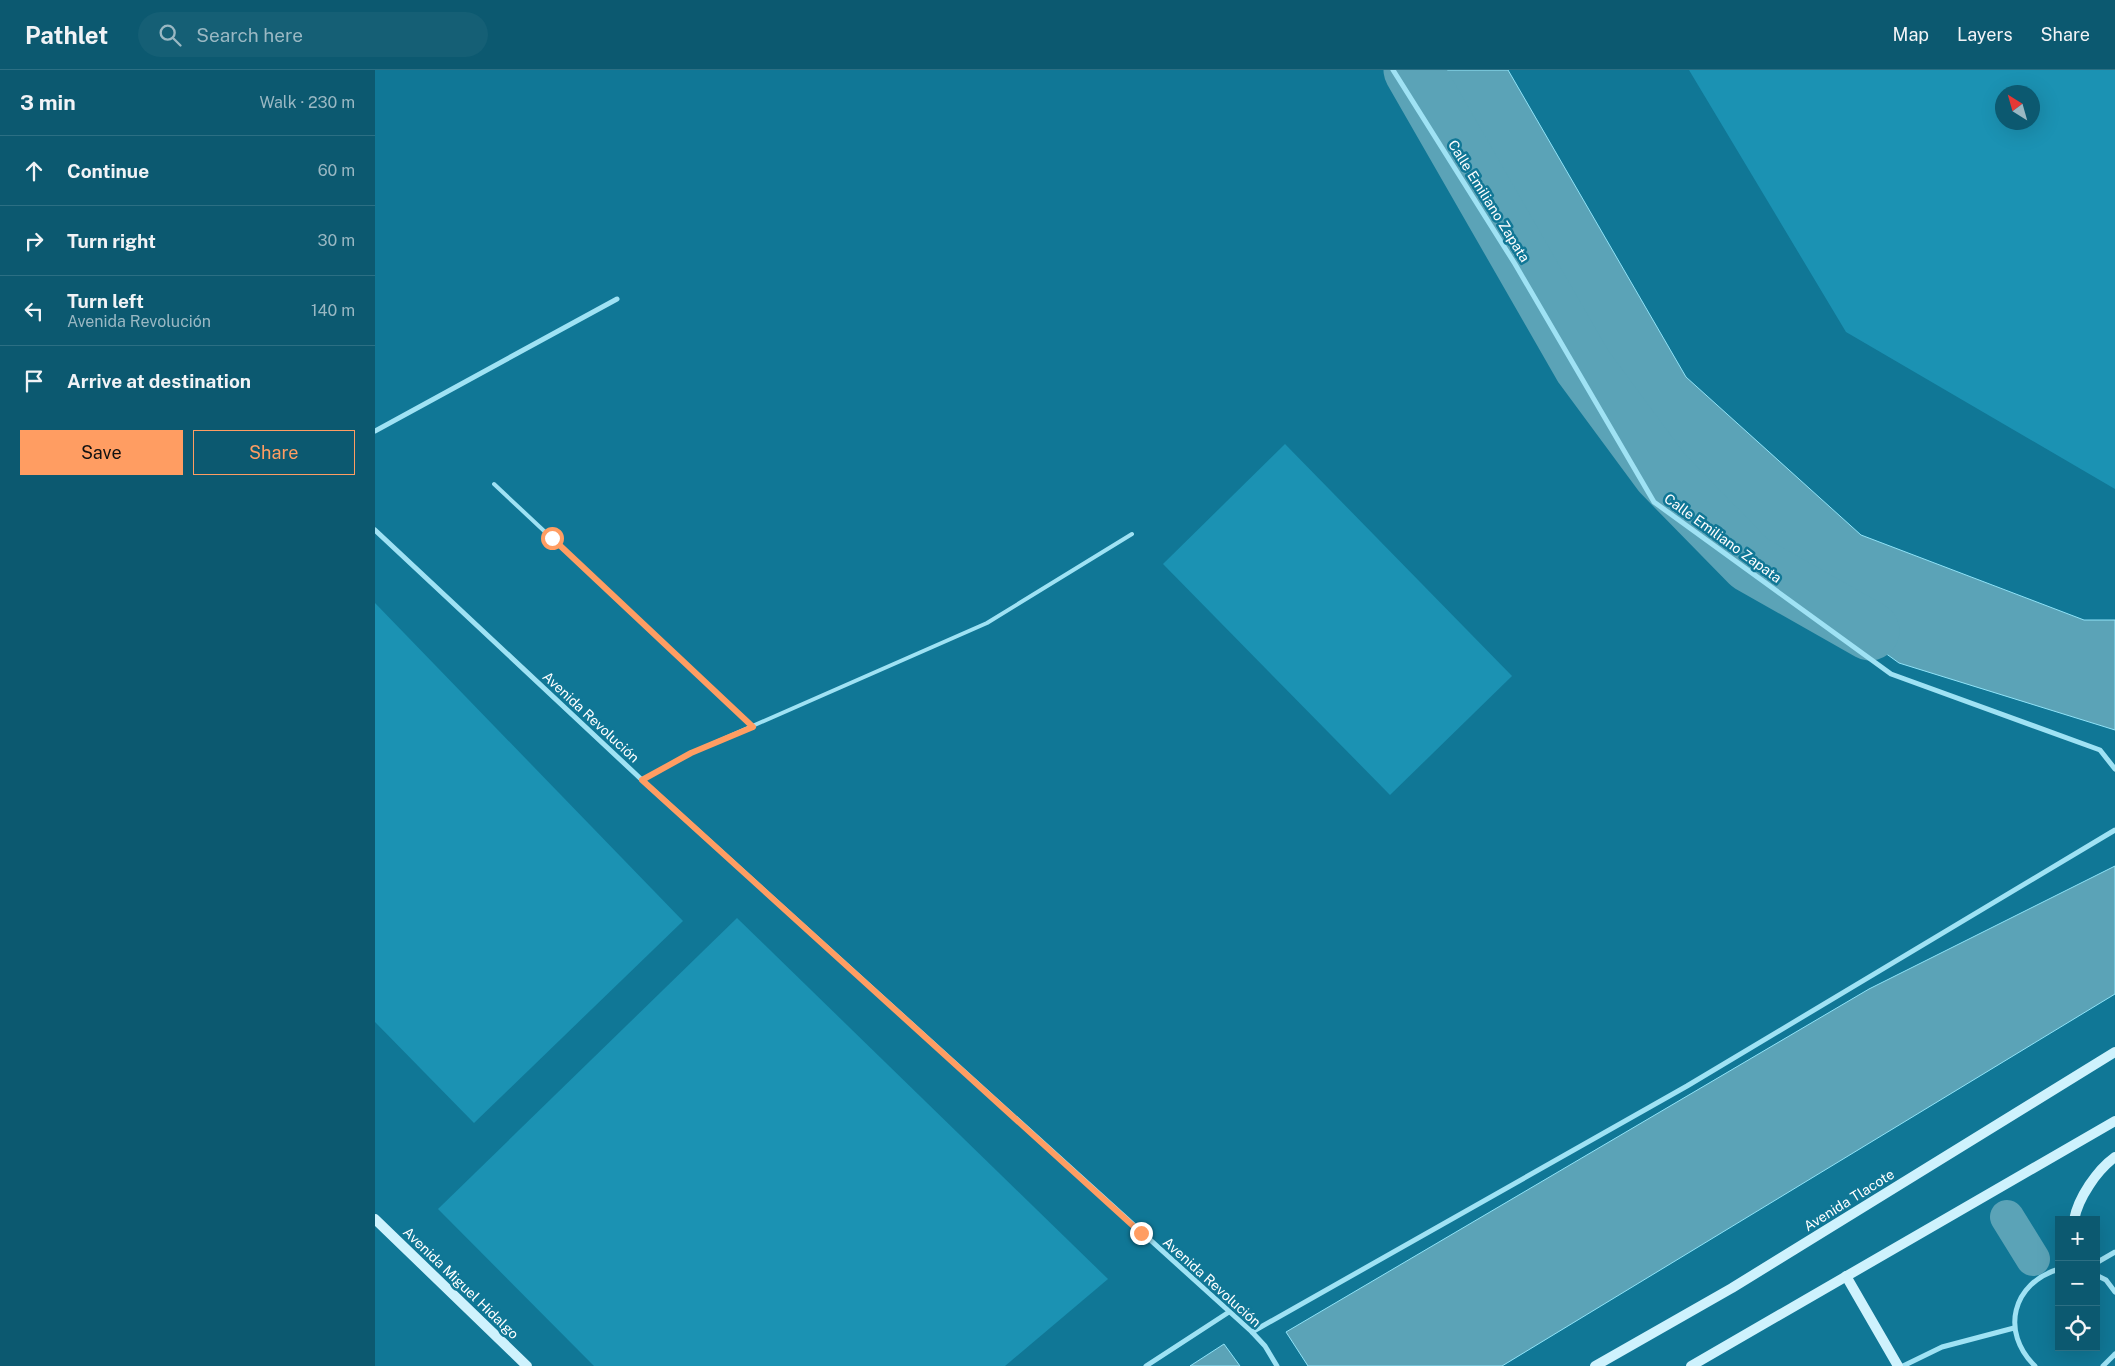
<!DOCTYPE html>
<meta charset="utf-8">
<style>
:root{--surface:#0c5970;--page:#155f75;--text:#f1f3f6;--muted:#9ab8c3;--line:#2c6f83;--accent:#ff9d62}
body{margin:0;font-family:"Public Sans",sans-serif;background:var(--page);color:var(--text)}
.controls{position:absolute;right:15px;bottom:15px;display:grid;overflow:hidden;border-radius:0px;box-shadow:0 5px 20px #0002}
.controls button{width:45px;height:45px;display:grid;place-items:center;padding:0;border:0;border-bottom:1px solid var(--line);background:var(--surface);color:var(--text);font:25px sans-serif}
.compass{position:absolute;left:1620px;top:15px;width:45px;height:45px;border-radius:50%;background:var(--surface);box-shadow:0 5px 20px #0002;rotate:323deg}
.stop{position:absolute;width:15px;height:15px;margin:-11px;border:4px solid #ff9d62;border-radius:50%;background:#fff}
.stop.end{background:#ff9d62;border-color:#fff;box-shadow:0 1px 5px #0008}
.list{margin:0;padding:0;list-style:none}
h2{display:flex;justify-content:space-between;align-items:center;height:65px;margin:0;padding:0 20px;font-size:21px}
h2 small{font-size:16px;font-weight:400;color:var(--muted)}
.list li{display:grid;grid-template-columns:32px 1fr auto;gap:15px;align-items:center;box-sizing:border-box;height:70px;padding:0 20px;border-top:1px solid var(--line)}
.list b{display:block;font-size:19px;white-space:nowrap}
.list p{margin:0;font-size:16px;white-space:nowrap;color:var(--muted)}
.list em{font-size:16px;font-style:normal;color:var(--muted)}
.actions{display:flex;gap:10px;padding:15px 20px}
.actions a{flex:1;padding:11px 0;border:1px solid var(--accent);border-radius:0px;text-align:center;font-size:18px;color:var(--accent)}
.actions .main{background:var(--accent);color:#111}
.icon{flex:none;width:28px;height:28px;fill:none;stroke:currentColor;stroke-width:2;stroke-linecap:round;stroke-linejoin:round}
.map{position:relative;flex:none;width:1740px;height:1296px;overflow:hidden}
header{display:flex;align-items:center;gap:30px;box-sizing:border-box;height:70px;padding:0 25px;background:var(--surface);border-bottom:1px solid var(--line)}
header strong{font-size:24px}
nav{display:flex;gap:28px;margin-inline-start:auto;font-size:18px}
.search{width:350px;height:45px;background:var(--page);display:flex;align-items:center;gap:12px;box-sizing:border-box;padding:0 18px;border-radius:28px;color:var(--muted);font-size:19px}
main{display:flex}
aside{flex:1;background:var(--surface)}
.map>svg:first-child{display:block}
.green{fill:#1b92b3;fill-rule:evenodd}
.water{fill:#5ba3b7;stroke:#90e3f8}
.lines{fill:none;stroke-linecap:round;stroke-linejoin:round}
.canal{stroke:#5ba3b7;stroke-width:34}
.river{stroke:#5ba3b7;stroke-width:59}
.lane{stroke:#9fe2f4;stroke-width:4}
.street{stroke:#9fe2f4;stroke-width:5}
.secondary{stroke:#cef2fd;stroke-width:10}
.route{stroke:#ff9d62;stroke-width:6}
.labels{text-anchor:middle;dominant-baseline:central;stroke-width:5;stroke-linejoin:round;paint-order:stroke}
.street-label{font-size:14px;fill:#fff;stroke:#107796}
</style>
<header>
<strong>Pathlet</strong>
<div class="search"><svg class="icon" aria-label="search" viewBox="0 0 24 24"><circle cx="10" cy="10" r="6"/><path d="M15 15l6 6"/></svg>Search here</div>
<nav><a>Map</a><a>Layers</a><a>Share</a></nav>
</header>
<main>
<aside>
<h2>3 min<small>Walk · 230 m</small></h2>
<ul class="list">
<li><svg class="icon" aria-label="ahead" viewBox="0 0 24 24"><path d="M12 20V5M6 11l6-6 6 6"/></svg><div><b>Continue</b></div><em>60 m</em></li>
<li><svg class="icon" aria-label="right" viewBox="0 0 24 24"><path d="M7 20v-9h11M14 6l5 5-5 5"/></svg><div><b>Turn right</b></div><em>30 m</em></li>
<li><svg class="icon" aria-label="left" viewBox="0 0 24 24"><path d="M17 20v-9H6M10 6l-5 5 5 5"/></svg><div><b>Turn left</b><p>Avenida Revolución</p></div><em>140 m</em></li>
<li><svg class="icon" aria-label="arrive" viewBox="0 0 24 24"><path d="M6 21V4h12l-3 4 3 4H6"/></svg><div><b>Arrive at destination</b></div></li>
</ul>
<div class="actions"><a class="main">Save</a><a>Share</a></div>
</aside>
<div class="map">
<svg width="1740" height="1296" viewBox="0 0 1740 1296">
<rect width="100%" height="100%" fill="#107796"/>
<g class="green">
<path d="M1314 0H1740V419L1471 262ZM1658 22V52H1628V22Z"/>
<path d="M910 374 1137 606 1015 725 788 494Z"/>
<path d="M0 533 308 851 99 1053 0 952Z"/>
<path d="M362 848 733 1209 630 1296H219L63 1139Z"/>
</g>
<g class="water">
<path d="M1033 0H1133L1311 307 1486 465 1709 550H1740V660L1524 593 1286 421Z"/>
<path d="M1740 796V924L1127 1296H933L911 1262 1494 919Z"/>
<path d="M849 1274 865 1296H815Z"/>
</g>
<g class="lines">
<path class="canal" d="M1632 1147 1658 1189"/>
<path class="river" d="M1038 0 1208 296 1287 403 1375 493 1495 561"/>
<g class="lane">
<path d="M119 414 378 657"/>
<path d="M267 710 316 683 612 553 757 464"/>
</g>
<g class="street">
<path d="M1018 0 1140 194 1279 432 1516 604 1725 680 1740 699"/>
<path d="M0 361 242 229"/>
<path d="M0 460 267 710 877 1262 890 1276 902 1296"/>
<path d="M1721 1193 1740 1182"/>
<path d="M1721 1205 1731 1210 1740 1222"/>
<path d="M877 1262 1312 1016 1740 760"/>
<path d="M771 1296 854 1242"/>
<path d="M1528 1296 1567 1277 1639 1258"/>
<path d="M1660 1296C1625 1262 1637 1213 1684 1199"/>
<path d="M1728 1296 1740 1284"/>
</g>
<g class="secondary">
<path d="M0 1149 152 1296"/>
<path d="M1699 1150C1703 1128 1722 1100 1740 1087"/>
<path d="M1471 1206 1523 1296"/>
<path d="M1220 1296 1357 1218 1740 982"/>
<path d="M1316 1296 1740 1051"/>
</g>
</g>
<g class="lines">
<path class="route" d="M177 468 378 657 316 683 267 710 766 1163"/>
</g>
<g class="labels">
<g class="street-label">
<text transform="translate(1114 131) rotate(58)">Calle Emiliano Zapata</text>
<text transform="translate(1348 468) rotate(36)">Calle Emiliano Zapata</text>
<text transform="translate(216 647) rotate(43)">Avenida Revolución</text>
<text transform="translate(1474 1130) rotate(-32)">Avenida Tlacote</text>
<text transform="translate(837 1212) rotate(42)">Avenida Revolución</text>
<text transform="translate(86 1213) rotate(44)">Avenida Miguel Hidalgo</text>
</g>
</g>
</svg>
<div class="controls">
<button>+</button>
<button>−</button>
<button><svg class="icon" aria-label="locate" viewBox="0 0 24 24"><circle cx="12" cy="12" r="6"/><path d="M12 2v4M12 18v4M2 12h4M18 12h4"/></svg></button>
</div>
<svg class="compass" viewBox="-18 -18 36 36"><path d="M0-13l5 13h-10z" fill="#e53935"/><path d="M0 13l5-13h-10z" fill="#9ab8c3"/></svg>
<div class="stop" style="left:177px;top:468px"></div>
<div class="stop end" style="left:766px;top:1163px"></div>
</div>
</main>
